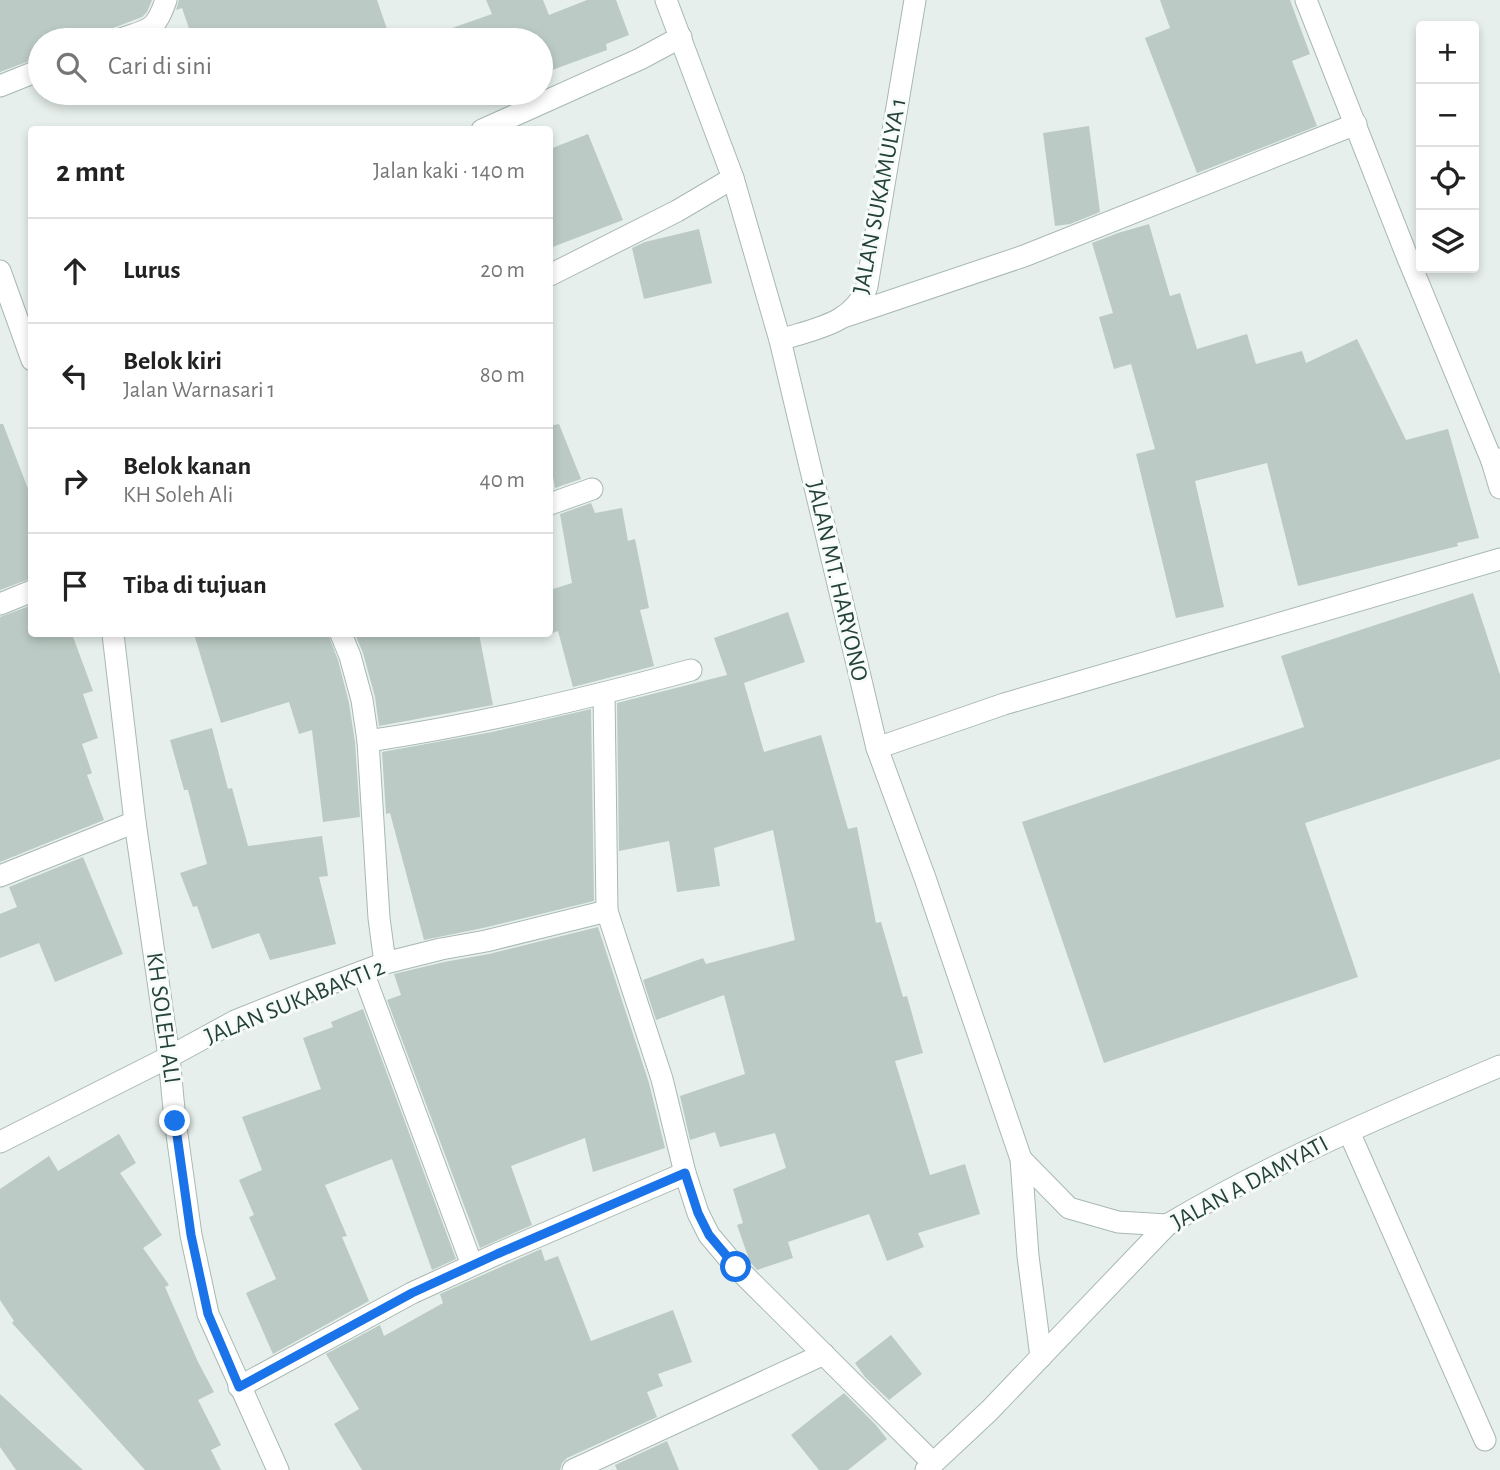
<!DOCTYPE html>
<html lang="id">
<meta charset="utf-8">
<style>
:root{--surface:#fff;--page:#f6f6f6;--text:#222;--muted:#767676;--line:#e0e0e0}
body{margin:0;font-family:"Alegreya Sans",sans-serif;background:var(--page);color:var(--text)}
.controls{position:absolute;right:21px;top:21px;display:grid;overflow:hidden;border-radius:7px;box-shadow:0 4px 10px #0003}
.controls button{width:63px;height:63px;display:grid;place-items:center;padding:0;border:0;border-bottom:2px solid var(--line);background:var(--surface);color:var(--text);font:35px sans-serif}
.stop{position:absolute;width:21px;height:21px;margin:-16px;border:5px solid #1a73e8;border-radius:50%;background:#fff}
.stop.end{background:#1a73e8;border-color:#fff;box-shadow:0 2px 7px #0008}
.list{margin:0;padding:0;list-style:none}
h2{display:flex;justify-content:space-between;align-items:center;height:91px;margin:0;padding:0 28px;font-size:30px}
h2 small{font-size:23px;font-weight:400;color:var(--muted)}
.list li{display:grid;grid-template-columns:46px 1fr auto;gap:21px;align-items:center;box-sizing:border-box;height:105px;padding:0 28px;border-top:2px solid var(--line)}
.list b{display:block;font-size:26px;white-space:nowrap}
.list p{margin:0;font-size:23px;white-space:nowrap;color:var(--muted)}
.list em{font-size:23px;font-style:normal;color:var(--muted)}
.icon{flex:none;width:38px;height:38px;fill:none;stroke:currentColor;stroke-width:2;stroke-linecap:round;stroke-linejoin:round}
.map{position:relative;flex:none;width:1500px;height:1470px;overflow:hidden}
.search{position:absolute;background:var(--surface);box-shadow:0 4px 10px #0003;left:28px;top:28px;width:525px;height:77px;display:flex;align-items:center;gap:18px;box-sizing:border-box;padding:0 24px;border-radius:38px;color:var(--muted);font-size:26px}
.panel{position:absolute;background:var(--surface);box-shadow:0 4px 10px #0003;left:28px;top:126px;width:525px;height:511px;border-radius:7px}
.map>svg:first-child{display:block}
.building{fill:#bbcac4}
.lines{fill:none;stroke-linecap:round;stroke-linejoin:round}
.minor-casing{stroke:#a8b8b2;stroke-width:23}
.minor{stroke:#fff;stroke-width:21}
.route{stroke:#1a73e8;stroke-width:9}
.labels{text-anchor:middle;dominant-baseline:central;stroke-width:6;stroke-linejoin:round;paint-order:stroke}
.street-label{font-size:24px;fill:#24423a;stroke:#f7fbf9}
</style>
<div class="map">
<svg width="1500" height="1470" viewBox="0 0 1500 1470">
<rect width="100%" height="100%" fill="#e6efeb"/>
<g class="building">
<path d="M0 0H152L147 12 142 17 113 28 106 35 92 40H40V57L0 72Z"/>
<path d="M179 0H377L389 35 407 29 411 40H193L182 8 176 10Z"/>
<path d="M486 0H543L549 15 587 0H616L629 35 606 44 607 50 541 74V40H418L492 14Z"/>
<path d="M1160 0H1290L1310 54 1292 61 1317 126 1197 173 1145 38 1170 28Z"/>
<path d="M374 93H414L378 105Z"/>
<path d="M1089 126 1100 212 1070 224 1055 226 1043 133Z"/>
<path d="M588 134 623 220 550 248V149Z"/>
<path d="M1149 224 1170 296 1180 293 1197 349 1247 334 1256 364 1302 351 1306 363 1357 339 1406 440 1448 429 1479 538 1457 543 1458 546 1298 586 1267 463 1195 481 1224 607 1176 618 1136 454 1155 449 1131 364 1114 369 1099 317 1113 313 1092 243 1118 233Z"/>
<path d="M699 229 712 283 644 299 632 248 645 242Z"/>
<path d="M0 424H3L32 499V578L0 590Z"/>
<path d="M559 424 581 479 555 488 550 459V426Z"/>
<path d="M591 503 595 513 622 508 628 541 635 539 649 608 640 610 654 666 573 687 558 631 550 634V590L572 583 560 514Z"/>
<path d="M1473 593 1500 675V759L1305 823 1358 977 1104 1063 1022 822 1304 727 1281 656Z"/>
<path d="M32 605V634H72L93 691 83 694 98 738 82 744 92 773 87 775 104 820 0 862V617Z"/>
<path d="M788 612 805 662 744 683 764 752 821 735 848 829 857 827 876 923 881 922 903 997 907 996 923 1053 895 1061 930 1175 965 1164 980 1214 918 1233 924 1247 887 1261 869 1214 788 1242 793 1258 757 1270 750 1262 737 1225 743 1223 733 1189 786 1168 775 1133 720 1147 715 1132 690 1140 680 1096 745 1074 724 995 656 1020 643 980 703 958 706 964 795 940 773 830 714 848 720 886 677 892 669 841 619 851 617 703 727 675 714 638Z"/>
<path d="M194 634H328L338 660 349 703 355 742 360 817 323 822 312 730 299 734 289 702 221 723Z"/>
<path d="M355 634H479L493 705 379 726 375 697 363 653Z"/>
<path d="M591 709 594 901 483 928 424 940 390 813 386 814 382 752 492 732Z"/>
<path d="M212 728 228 789 232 788 248 846 322 836 328 876 319 877 336 944 270 960 259 933 212 949 197 906 193 907 180 873 207 864 188 790H184L170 740Z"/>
<path d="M83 857 123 954 55 982 39 943 0 958V914L17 907 9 887Z"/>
<path d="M598 927 649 1083 665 1148 593 1172 585 1138 511 1166 532 1225 480 1248 387 1000 401 995 394 974 444 962 489 954Z"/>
<path d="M363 1009 456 1259 432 1270 392 1159 325 1185 347 1236 342 1237 369 1301 273 1354 246 1293 276 1279 249 1217 254 1215 239 1180 262 1170 242 1117 321 1089 303 1038 333 1027 331 1022Z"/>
<path d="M119 1134 136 1163 120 1173 162 1235 143 1248 169 1285 165 1287 198 1362 214 1392 198 1400 221 1445 211 1450 221 1470H145L12 1323 14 1321 0 1300V1189L49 1156 58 1171Z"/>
<path d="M541 1249 545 1261 558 1256 591 1341 673 1310 692 1362 658 1374 663 1386 647 1392 657 1417 567 1458 562 1463 560 1470H362L334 1424 359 1409 326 1354 380 1325 384 1336 443 1303 440 1294Z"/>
<path d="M891 1335 922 1374 889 1400 865 1377 855 1363Z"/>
<path d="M844 1393 875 1424 887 1439 848 1470H819L791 1435Z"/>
<path d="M0 1394 83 1470H16L0 1447Z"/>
<path d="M667 1441 679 1470H617L615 1465Z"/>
</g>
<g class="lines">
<defs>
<g id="minor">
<path d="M666 0 733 178 780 340 877 748 925 878 1021 1159 1028 1256 1041 1357"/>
<path d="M1306 0 1407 256 1492 461"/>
<path d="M118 40C148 29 155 33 166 0"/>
<path d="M0 86 40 70"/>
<path d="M482 130 640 59 681 37"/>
<path d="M0 271 32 360"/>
<path d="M550 275 677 211 733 178"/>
<path d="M846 316 1024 256 1356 124"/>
<path d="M780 340C813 329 855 324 867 286L915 0"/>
<path d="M1500 459 1492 461 1500 488"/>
<path d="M550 504 592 489"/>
<path d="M0 604 32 591"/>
<path d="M113 634 135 822 169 1057 175 1120 191 1235 208 1314 278 1470"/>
<path d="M341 634 350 656 362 700 368 741 379 918 385 963"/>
<path d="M604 694 607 911 662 1079 685 1173 698 1213 709 1235 736 1267 933 1463"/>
<path d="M368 741C476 725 585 699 691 670"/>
<path d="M877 748 1004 704 1500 559"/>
<path d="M0 876 135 822"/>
<path d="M363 972 472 1265"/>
<path d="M1349 1132 1485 1440"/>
<path d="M0 1142 169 1057 235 1021 305 993 385 963 441 949 486 941 607 911"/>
<path d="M1021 1159 1069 1208 1118 1222 1167 1225"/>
<path d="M239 1387 412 1293 497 1254 685 1173"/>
<path d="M573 1470 824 1354"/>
<path d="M926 1470 989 1411 1167 1225C1273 1162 1386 1114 1500 1066"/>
</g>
</defs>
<use href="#minor" class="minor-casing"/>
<use href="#minor" class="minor"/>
</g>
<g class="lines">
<path class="route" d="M175 1121 191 1235 208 1314 239 1387 412 1293 497 1254 685 1173 698 1213 709 1235 736 1267"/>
</g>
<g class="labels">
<g class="street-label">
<text transform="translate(880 196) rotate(-79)">JALAN SUKAMULYA 1</text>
<text transform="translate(837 581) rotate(77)">JALAN MT. HARYONO</text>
<text transform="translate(295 1002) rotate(-22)">JALAN SUKABAKTI 2</text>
<text transform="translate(163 1018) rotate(82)">KH SOLEH ALI</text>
<text transform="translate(1250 1183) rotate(-28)">JALAN A DAMYATI</text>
</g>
</g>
</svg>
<div class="controls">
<button>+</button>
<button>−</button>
<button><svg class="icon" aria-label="locate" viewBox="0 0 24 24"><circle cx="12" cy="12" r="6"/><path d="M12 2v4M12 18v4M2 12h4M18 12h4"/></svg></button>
<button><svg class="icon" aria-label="layers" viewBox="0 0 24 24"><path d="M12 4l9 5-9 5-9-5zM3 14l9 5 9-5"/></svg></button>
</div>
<div class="stop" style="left:736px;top:1267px"></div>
<div class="stop end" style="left:175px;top:1121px"></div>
<div class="search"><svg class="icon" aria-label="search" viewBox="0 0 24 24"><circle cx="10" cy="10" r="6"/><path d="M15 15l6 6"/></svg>Cari di sini</div>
<section class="panel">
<h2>2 mnt<small>Jalan kaki · 140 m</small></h2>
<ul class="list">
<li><svg class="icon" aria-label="ahead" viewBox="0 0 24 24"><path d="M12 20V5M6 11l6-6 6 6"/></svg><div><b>Lurus</b></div><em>20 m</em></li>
<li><svg class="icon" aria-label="left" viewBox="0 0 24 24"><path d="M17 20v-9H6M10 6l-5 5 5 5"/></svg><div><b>Belok kiri</b><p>Jalan Warnasari 1</p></div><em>80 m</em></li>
<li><svg class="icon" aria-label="right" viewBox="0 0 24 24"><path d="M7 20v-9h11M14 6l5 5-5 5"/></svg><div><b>Belok kanan</b><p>KH Soleh Ali</p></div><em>40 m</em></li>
<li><svg class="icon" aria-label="arrive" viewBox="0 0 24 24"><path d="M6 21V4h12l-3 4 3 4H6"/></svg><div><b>Tiba di tujuan</b></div></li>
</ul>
</section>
</div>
